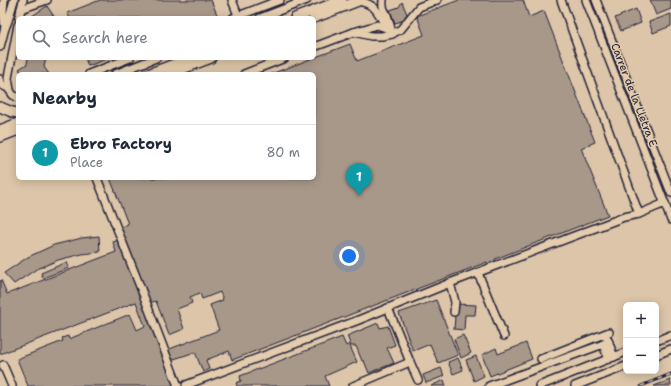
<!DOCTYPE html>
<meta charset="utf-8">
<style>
:root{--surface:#fff;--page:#f2f2f3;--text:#1f2937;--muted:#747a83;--line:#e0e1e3;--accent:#1a73e8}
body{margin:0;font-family:"Shantell Sans",sans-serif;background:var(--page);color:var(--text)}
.controls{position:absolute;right:12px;bottom:12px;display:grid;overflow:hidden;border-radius:6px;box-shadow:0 2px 10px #0003}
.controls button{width:36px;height:36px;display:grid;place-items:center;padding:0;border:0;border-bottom:1px solid var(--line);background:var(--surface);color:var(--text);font:20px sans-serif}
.you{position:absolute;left:349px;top:256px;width:14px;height:14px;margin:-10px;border:3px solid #fff;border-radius:50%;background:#1a73e8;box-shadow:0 0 0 6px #1a73e833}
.badge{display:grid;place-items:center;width:26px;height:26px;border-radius:50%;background:var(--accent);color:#fff;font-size:13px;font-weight:700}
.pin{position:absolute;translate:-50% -33px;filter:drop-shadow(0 1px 2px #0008)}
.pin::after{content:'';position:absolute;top:21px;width:14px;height:12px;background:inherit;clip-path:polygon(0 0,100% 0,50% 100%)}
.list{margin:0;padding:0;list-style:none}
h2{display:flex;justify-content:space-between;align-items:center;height:52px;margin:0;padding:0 16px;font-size:17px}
h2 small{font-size:13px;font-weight:400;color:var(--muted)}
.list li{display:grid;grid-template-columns:26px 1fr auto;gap:12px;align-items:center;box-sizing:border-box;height:56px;padding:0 16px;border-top:1px solid var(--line)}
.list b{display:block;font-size:15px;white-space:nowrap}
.list p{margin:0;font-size:13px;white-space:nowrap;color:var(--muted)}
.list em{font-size:13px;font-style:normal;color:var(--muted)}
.icon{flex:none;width:22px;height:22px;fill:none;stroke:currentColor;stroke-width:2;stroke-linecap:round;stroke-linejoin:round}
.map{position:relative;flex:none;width:671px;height:386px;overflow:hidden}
.search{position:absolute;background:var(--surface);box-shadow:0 2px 10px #0003;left:16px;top:16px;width:300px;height:44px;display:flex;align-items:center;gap:10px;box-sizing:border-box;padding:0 14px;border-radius:6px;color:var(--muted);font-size:15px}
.panel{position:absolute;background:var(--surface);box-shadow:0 2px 10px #0003;left:16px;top:72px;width:300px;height:108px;border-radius:6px}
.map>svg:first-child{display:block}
.building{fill:#a8988a;stroke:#22223b;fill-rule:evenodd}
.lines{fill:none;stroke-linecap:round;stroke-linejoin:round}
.minor-casing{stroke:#22223b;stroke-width:10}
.major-casing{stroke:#22223b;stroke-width:12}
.highway-casing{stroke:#22223b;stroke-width:14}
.minor{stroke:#e4ccad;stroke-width:7}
.major{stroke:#e4ccad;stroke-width:9}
.highway{stroke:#e4ccad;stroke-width:11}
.rail-casing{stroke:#22223b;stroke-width:3}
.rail{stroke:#e4ccad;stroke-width:1.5;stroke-dasharray:4.5;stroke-linecap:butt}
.labels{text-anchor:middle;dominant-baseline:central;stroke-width:3;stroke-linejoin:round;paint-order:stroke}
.street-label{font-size:11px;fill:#22223b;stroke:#e4ccad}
</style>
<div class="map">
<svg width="671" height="386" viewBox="0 0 671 386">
<rect width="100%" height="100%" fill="#dcc5a8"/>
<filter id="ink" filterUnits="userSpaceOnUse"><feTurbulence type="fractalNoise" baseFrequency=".025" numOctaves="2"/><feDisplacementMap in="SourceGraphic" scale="8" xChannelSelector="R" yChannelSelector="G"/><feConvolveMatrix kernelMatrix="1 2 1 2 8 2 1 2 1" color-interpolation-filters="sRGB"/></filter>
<g filter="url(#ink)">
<g class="building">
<path d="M100 0H211L218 17 215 18H70L67 13Z"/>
<path d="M459 0H523L529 17 544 11 595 142 581 148 608 215 495 259 496 263 488 266 487 262 232 360 229 351 206 360 209 369 203 372 195 352 171 360 181 386H28L17 359 63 341 62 338 68 336 69 339 130 314 137 330 145 326 136 302 0 354V281L1 280 7 294 116 252 113 242 124 238 119 228 128 224 110 178H314V74H271L350 44 357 61 424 35 417 16ZM220 292 223 300 210 305 219 330 167 350 149 303 156 301 169 335 184 329 177 309 192 303 190 297 200 293 202 299Z"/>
<path d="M650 0H671V9L656 15Z"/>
<path d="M402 2 407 14 402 21 395 23 390 10 399 7Z"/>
<path d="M47 6 55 18H29Z"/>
<path d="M636 9 641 23 621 31 615 18Z"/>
<path d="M671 14V26L653 33 649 22Z"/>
<path d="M28 58H46L44 67 49 74H22L19 69 27 64Z"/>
<path d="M85 58H110L88 66Z"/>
<path d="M99 236 100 252 82 254 58 260 35 270 14 284 4 273 28 257 54 245 82 238Z"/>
<path d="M67 262 69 268 43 278 41 273Z"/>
<path d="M436 300 458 355 438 363 430 344 413 351 399 313Z"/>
<path d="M456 304 476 305 475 315H465L464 330 454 329Z"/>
<path d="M378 323 380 328 388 326 395 345 387 348 394 363 369 373 364 361H362L356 346H351L347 336Z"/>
<path d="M463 335 471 353 461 358 454 339Z"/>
<path d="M342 337 346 346 349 344 357 362 325 376 329 386H237L236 383 241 381 240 376Z"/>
<path d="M526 343 532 359 490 376 482 355 496 348 498 354Z"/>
<path d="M476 356 484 376 474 381 466 360Z"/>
<path d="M458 358 463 370 453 374 448 362Z"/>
<path d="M441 368 444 376 426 383 423 375Z"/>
<path d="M444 380 446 386H431Z"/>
<path d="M670 380 671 386H654Z"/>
</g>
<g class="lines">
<defs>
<g id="minor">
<path d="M4 0 3 11 5 28"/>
<path d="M232 0 239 18"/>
<path d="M383 0C382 7 384 10 387 15 389 21 391 28 392 34"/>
<path d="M561 0 639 214"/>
<path d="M586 0 671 220"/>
<path d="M596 0 671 193"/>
<path d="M358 1C362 2 367 3 370 5 379 9 382 21 386 28"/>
<path d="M21 9 47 0"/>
<path d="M19 18 23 0"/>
<path d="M233 18 280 0"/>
<path d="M260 18 307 0"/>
<path d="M354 32 371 36H382L392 34 401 29 419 7 437 0"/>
<path d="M0 47 5 28 8 21 14 0"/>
<path d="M314 47 354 32 377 25 386 28"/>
<path d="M89 74 130 58"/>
<path d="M115 74 156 58"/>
<path d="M244 74 285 58"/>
<path d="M0 79 2 85 8 88 13 95 18 98"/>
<path d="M10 90 8 78 18 25"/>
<path d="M97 178 143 294 178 386"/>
<path d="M478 273 504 336"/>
<path d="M450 283 455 302 454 312"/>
<path d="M388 308 410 362 418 380"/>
<path d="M607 338 614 357"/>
<path d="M656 341 671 335"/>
<path d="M603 344 608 359"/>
<path d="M656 355 671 349"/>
<path d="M541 359 609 332"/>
<path d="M3 365 12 386"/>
<path d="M186 385 356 321 450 283 624 217 639 214 665 203"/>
<path d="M353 386 410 362"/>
<path d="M489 386 609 342"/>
<path d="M539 386 626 352"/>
<path d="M575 386 626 366"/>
</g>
<g id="major">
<path d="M295 18 342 0"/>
<path d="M314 18 361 0"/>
<path d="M148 74 190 58"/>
<path d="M169 74 211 58"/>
<path d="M0 107 12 112 18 113"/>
<path d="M0 130 18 123"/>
</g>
<path id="highway" d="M0 136 18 129"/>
</defs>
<use href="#minor" class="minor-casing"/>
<use href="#major" class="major-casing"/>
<use href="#highway" class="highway-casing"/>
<use href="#minor" class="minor"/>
<use href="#major" class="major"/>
<use href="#highway" class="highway"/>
<defs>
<path id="rail" d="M641 386 671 374"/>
</defs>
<use href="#rail" class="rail-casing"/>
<use href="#rail" class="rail"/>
</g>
</g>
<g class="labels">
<g class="street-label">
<text transform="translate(634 95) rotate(69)">Carrer de la Lletra E</text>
</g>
</g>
</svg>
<div class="controls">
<button>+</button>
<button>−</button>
</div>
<div class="you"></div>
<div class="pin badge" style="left:359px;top:196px;background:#0f9aa8">1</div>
<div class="search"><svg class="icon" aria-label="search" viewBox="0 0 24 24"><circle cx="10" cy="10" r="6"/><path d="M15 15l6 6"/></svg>Search here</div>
<section class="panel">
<h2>Nearby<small></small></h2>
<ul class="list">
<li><span class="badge" style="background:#0f9aa8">1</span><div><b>Ebro Factory</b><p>Place</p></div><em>80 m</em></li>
</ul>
</section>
</div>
